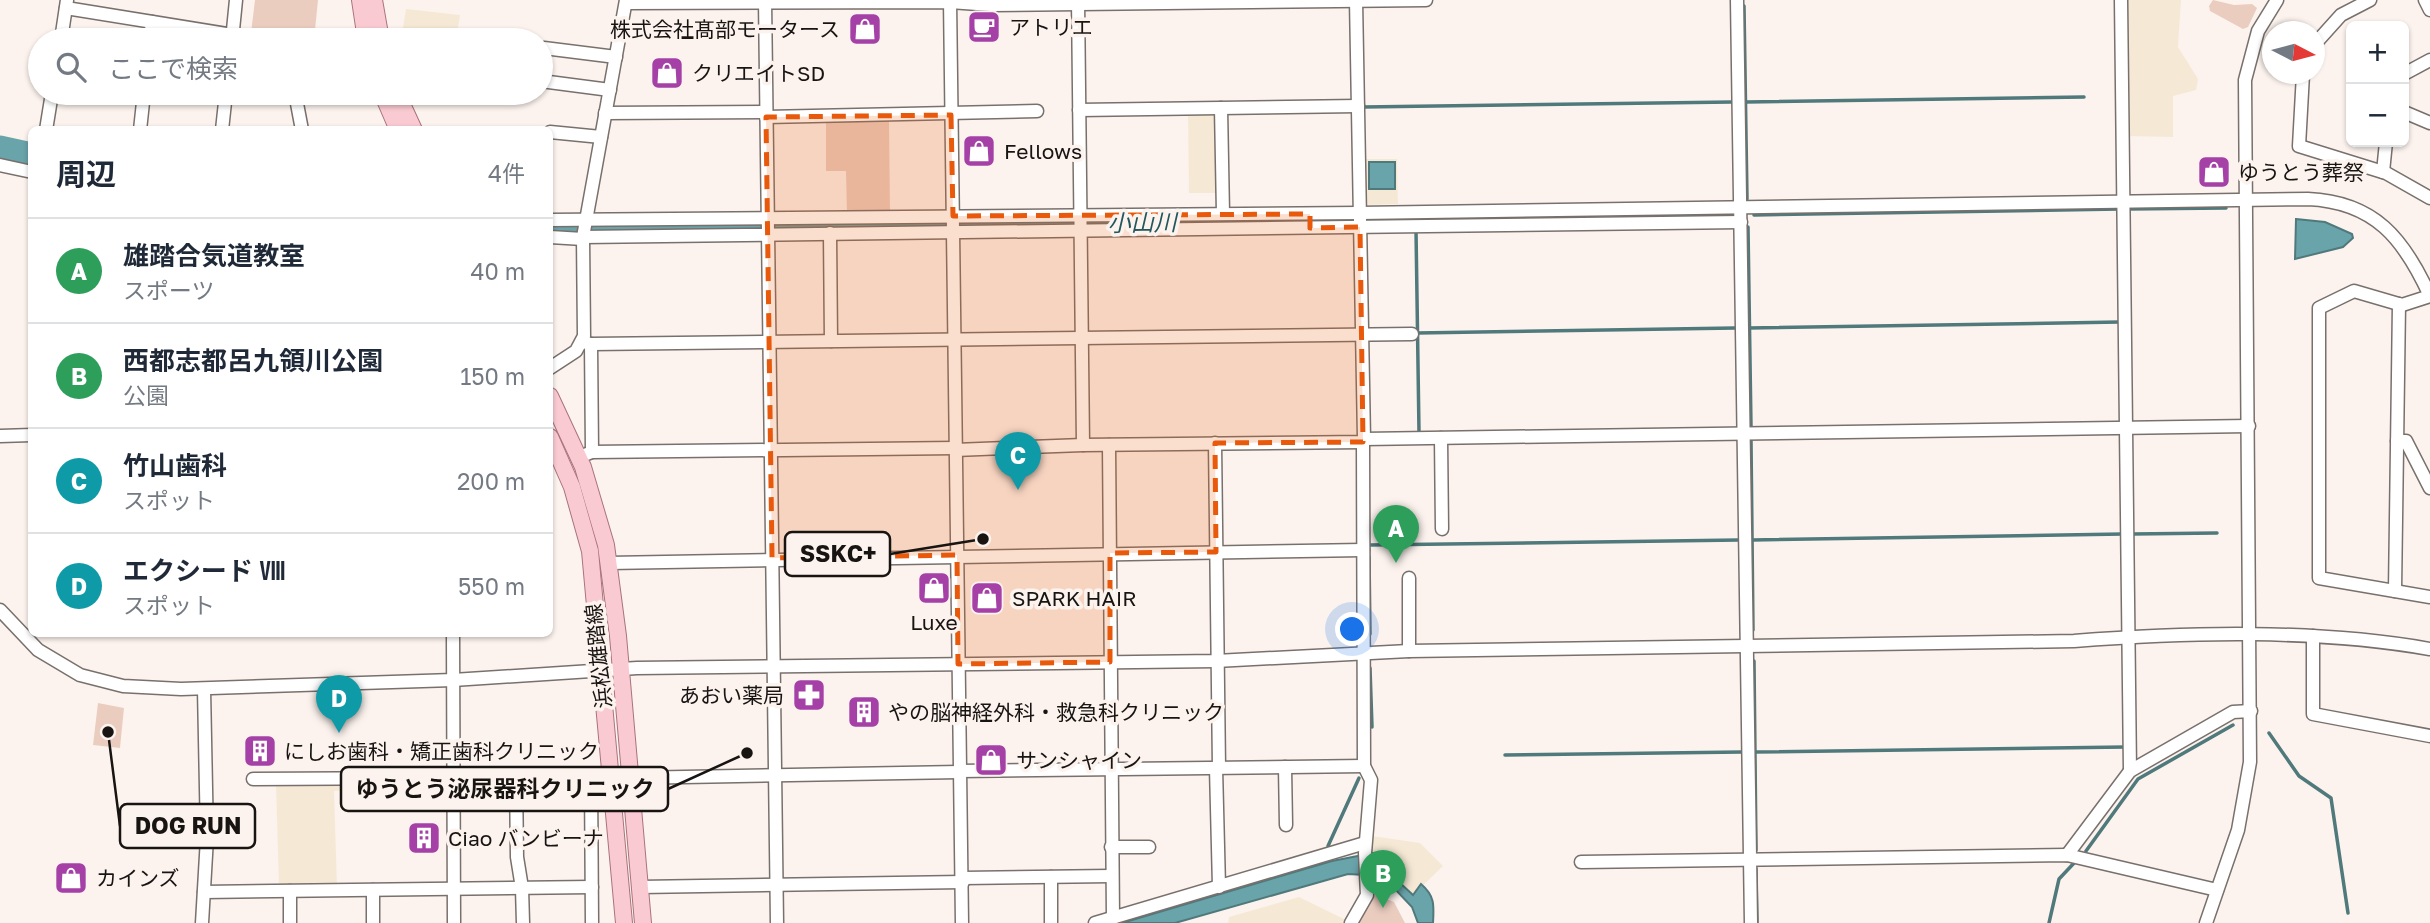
<!DOCTYPE html>
<html lang="ja">
<meta charset="utf-8">
<style>
:root{--surface:#fff;--page:#f6f6f7;--text:#1f2937;--muted:#747a83;--line:#e0e1e3;--accent:#d93025}
body{margin:0;font-family:"Golos Text","Noto Sans JP",sans-serif;background:var(--page);color:var(--text)}
.controls{position:absolute;right:21px;top:21px;display:grid;overflow:hidden;border-radius:10px;box-shadow:0 2px 5px #0004}
.controls button{width:63px;height:63px;display:grid;place-items:center;padding:0;border:0;border-bottom:2px solid var(--line);background:var(--surface);color:var(--text);font:35px sans-serif}
.compass{position:absolute;left:2262px;top:21px;width:63px;height:63px;border-radius:50%;background:var(--surface);box-shadow:0 2px 5px #0004;rotate:96deg}
.you{position:absolute;left:1353px;top:630px;width:24px;height:24px;margin:-18px;border:5px solid #fff;border-radius:50%;background:#1a73e8;box-shadow:0 0 0 10px #1a73e833}
.badge{display:grid;place-items:center;width:46px;height:46px;border-radius:50%;background:var(--accent);color:#fff;font-size:23px;font-weight:700}
.pin{position:absolute;translate:-50% -58px;filter:drop-shadow(0 2px 4px #0008)}
.pin::after{content:'';position:absolute;top:37px;width:24px;height:21px;background:inherit;clip-path:polygon(0 0,100% 0,50% 100%)}
.list{margin:0;padding:0;list-style:none}
h2{display:flex;justify-content:space-between;align-items:center;height:91px;margin:0;padding:0 28px;font-size:30px}
h2 small{font-size:23px;font-weight:400;color:var(--muted)}
.list li{display:grid;grid-template-columns:46px 1fr auto;gap:21px;align-items:center;box-sizing:border-box;height:105px;padding:0 28px;border-top:2px solid var(--line)}
.list b{display:block;font-size:26px;white-space:nowrap}
.list p{margin:0;font-size:23px;white-space:nowrap;color:var(--muted)}
.list em{font-size:23px;font-style:normal;color:var(--muted)}
.icon{flex:none;width:38px;height:38px;fill:none;stroke:currentColor;stroke-width:2;stroke-linecap:round;stroke-linejoin:round}
.map{position:relative;flex:none;width:2430px;height:923px;overflow:hidden}
.search{position:absolute;background:var(--surface);box-shadow:0 2px 5px #0004;left:28px;top:28px;width:525px;height:77px;display:flex;align-items:center;gap:18px;box-sizing:border-box;padding:0 24px;border-radius:38px;color:var(--muted);font-size:26px}
.panel{position:absolute;background:var(--surface);box-shadow:0 2px 5px #0004;left:28px;top:126px;width:525px;height:511px;border-radius:10px}
.map>svg:first-child{display:block}
.industrial{fill:#f5e9d5}
.green{fill:#ebcdc0}
.water{fill:#69a4aa;stroke:#50797c;stroke-width:2}
.lines{fill:none;stroke-linecap:round;stroke-linejoin:round}
.stream{stroke:#50797c;stroke-width:3.5}
.river{stroke:#69a4aa;stroke-width:23}
.minor-casing{stroke:#78706c;stroke-width:15}
.major-casing{stroke:#a9737b;stroke-width:18}
.minor{stroke:#fff;stroke-width:12}
.major{stroke:#facad2;stroke-width:16}
.marked{fill:#e8590c;fill-opacity:0.2;stroke:#e8590c;stroke-width:5;stroke-dasharray:14 9;stroke-linejoin:round}
.labels{text-anchor:middle;dominant-baseline:central;stroke-width:7;stroke-linejoin:round;paint-order:stroke}
.poi-label{font-size:21px;fill:#171412;stroke:#fcf3ee;text-anchor:start}
.street-label{font-size:21px;fill:#171412;stroke:#fcf3ee}
.water-label{font-size:23px;font-style:italic;fill:#23575c;stroke:#fcf3ee}
.leader{fill:none;stroke:#171412;stroke-width:2.5}
.callout-dot{fill:#171412;stroke:#fcf3ee;stroke-width:2.5}
.callout{fill:#fcf3ee;stroke:#171412;stroke-width:2.5}
.callout-label{font-size:23px;text-anchor:middle;font-weight:bold;fill:#171412}
</style>
<div class="map">
<svg width="2430" height="923" viewBox="0 0 2430 923">
<rect width="100%" height="100%" fill="#fcf3ee"/>
<g class="industrial">
<path d="M2124 0H2181L2178 47 2198 79 2196 90 2173 96V137L2126 136Z"/>
<path d="M406 9 460 15 456 40H401Z"/>
<path d="M1188 113 1218 116 1219 193H1189Z"/>
<path d="M1365 159H1397L1398 204 1366 205Z"/>
<path d="M352 784V790L334 791 337 886 279 887 276 785Z"/>
<path d="M1372 836 1420 843 1443 866 1413 895 1385 869 1388 866 1393 870 1385 854 1370 853Z"/>
<path d="M1299 897 1346 920 1344 923H1228L1229 917Z"/>
</g>
<g class="green">
<path d="M255 0H318L314 40 251 33Z"/>
<path d="M2213 0 2234 5 2252 4 2257 8 2248 27 2243 29 2210 11 2209 6Z"/>
<path d="M889 120 890 214H847L846 171H826V121Z"/>
<path d="M98 703 124 708 120 748 93 745Z"/>
<path d="M1375 895 1394 902 1405 923H1357Z"/>
</g>
<g class="water">
<rect x="1369" y="162" width="26" height="27"/>
<path d="M2296 219 2325 222 2352 234 2353 238 2343 247 2295 259Z"/>
<path d="M1373 853 1385 854 1398 864 1393 870 1387 866 1385 869 1413 895 1421 884C1435 896 1434 905 1433 923H1418L1412 907 1394 888 1386 889 1365 875 1348 874 1175 923H1122L1332 861Z"/>
</g>
<g class="lines">
<g class="stream">
<path d="M1744 6 1747 199"/>
<path d="M1746 102 2084 97"/>
<path d="M1363 107 1732 102"/>
<path d="M2127 209 2226 208"/>
<path d="M1754 215 2119 209"/>
<path d="M1748 227 1751 427"/>
<path d="M1416 230 1419 432"/>
<path d="M1749 328 2120 322"/>
<path d="M1417 333 1735 328"/>
<path d="M1751 440 1753 630"/>
<path d="M2132 534 2217 533"/>
<path d="M1752 540 2123 534"/>
<path d="M1369 545 1739 540"/>
<path d="M1369 557 1370 634"/>
<path d="M1754 661 1756 850"/>
<path d="M1370 668 1372 727"/>
<path d="M2269 733 2299 776 2331 798 2348 913"/>
<path d="M1755 752 2125 747"/>
<path d="M1505 755 1742 752"/>
<path d="M1328 846 1359 778"/>
<path d="M2086 851 2138 779 2233 725"/>
<path d="M1756 869 1757 923"/>
<path d="M2049 923 2059 879 2075 862"/>
</g>
<g class="river">
<path d="M0 147 32 154"/>
<path d="M1668 217 1734 216"/>
<path d="M550 227 594 230 1357 221"/>
</g>
<defs>
<g id="minor">
<path d="M765 0 777 923"/>
<path d="M950 0 962 923"/>
<path d="M1078 0 1083 445"/>
<path d="M1356 0 1364 439"/>
<path d="M1737 0 1751 923"/>
<path d="M2121 0 2130 771"/>
<path d="M2425 0 2430 10"/>
<path d="M626 3 950 2 991 5 1426 0"/>
<path d="M66 8 264 40"/>
<path d="M61 40 67 0"/>
<path d="M150 40 152 22"/>
<path d="M232 40 236 0"/>
<path d="M2314 45 2341 15 2370 0"/>
<path d="M544 48 616 57"/>
<path d="M2303 74 2299 146 2386 173 2430 198"/>
<path d="M2404 74 2430 60"/>
<path d="M541 81 610 90"/>
<path d="M295 93 302 130"/>
<path d="M1221 108 1223 214"/>
<path d="M1079 110 1358 106"/>
<path d="M2404 112 2430 123"/>
<path d="M605 113 766 112"/>
<path d="M766 117 1037 111"/>
<path d="M46 130 52 93"/>
<path d="M140 130 144 93"/>
<path d="M222 130 226 93"/>
<path d="M550 132 601 137"/>
<path d="M0 165 32 172"/>
<path d="M2383 172 2386 142"/>
<path d="M550 220 1360 213 2308 199C2375 202 2404 239 2430 296"/>
<path d="M830 233 831 341"/>
<path d="M550 237 583 239"/>
<path d="M583 237 1741 222"/>
<path d="M2430 296 2402 305 2354 291 2319 308V578L2430 597"/>
<path d="M582 342 591 344 1412 334"/>
<path d="M591 344 592 452"/>
<path d="M550 368 576 351 584 336 583 237 626 0"/>
<path d="M0 436 32 435"/>
<path d="M1441 438 1442 529"/>
<path d="M2397 441H2406L2430 488"/>
<path d="M1215 443 1219 768"/>
<path d="M1109 445 1113 918"/>
<path d="M955 450 1083 445 1363 442 1364 439 2249 426"/>
<path d="M579 457 592 452 956 448"/>
<path d="M609 563 1363 550"/>
<path d="M1409 578V651"/>
<path d="M2395 591 2399 304"/>
<path d="M0 610 38 650 80 675 123 686 181 689 453 680 637 668 1216 661 1409 651 2074 641C2190 632 2315 629 2430 649"/>
<path d="M453 634 454 923"/>
<path d="M2313 636V714L2430 736"/>
<path d="M1285 767 1286 825"/>
<path d="M1216 768 1219 887"/>
<path d="M959 771 1364 766"/>
<path d="M516 778 517 857 522 888 523 923"/>
<path d="M631 778 959 772"/>
<path d="M253 779 591 777 592 923"/>
<path d="M1111 847H1149"/>
<path d="M2067 855 2130 771 2233 712 2251 711"/>
<path d="M1581 862 2067 855 2217 890"/>
<path d="M1051 877V923"/>
<path d="M963 878 1111 876"/>
<path d="M640 887 963 882"/>
<path d="M373 890V923"/>
<path d="M290 891V923"/>
<path d="M204 892 592 887"/>
<path d="M202 923 207 838 204 689"/>
<path d="M1095 923 1365 843"/>
<path d="M1351 923 1367 895 1365 853 1371 780 1364 766 1363 442"/>
<path d="M2206 923 2238 830 2250 762 2245 80 2258 31 2277 0"/>
</g>
<g id="major">
<path d="M360 0 366 40"/>
<path d="M374 0 381 40"/>
<path d="M382 93 398 130"/>
<path d="M397 93 414 130"/>
<path d="M550 396 583 467 606 545 618 636 643 923"/>
<path d="M550 437 572 487 590 551 624 923"/>
</g>
</defs>
<use href="#minor" class="minor-casing"/>
<use href="#major" class="major-casing"/>
<use href="#minor" class="minor"/>
<use href="#major" class="major"/>
</g>
<path class="marked" d="M951 115 953 216 1310 214V228L1360 227 1363 442 1215 443 1216 552 1110 553V662L958 664 957 555 772 558 766 117Z"/>
<defs>
<symbol id="cafe-square" viewBox="-11 -11 22 22"><rect x="-9" y="-9" width="18" height="18" rx="4" fill="#a440a6" stroke="#fcf3ee"/><path d="M-5.5-4.5H6V0H3Q3 3.5 0 3.5H-2.5Q-5.5 3.5-5.5 0ZM3-3.2v2h1.7v-2ZM-6 4.5H4V6H-6Z" fill="#fff"/></symbol>
<symbol id="shop-square" viewBox="-11 -11 22 22"><rect x="-9" y="-9" width="18" height="18" rx="4" fill="#a440a6" stroke="#fcf3ee"/><path d="M-5-2.5h2.3a2.7 3.5 0 0 1 5.4 0H5L5.5 6h-11ZM-1.5-2.5h3a1.5 2.3 0 0 0-3 0Z" fill="#fff"/></symbol>
<symbol id="pharmacy-square" viewBox="-11 -11 22 22"><rect x="-9" y="-9" width="18" height="18" rx="4" fill="#a440a6" stroke="#fcf3ee"/><path d="M-2-6h4v4h4v4h-4v4h-4v-4h-4v-4h4Z" fill="#fff"/></symbol>
<symbol id="building-square" viewBox="-11 -11 22 22"><rect x="-9" y="-9" width="18" height="18" rx="4" fill="#a440a6" stroke="#fcf3ee"/><path d="M-4-6H4V6H1V3H-1V6H-4ZM-2.5-4.3h1.7v1.8h-1.7ZM.8-4.3h1.7v1.8H.8ZM-2.5-1h1.7V.8h-1.7ZM.8-1h1.7V.8H.8Z" fill="#fff"/></symbol>
</defs>
<g fill-rule="evenodd">
<use href="#cafe-square" x="965" y="8" width="38" height="38"/>
<use href="#shop-square" x="846" y="10" width="38" height="38"/>
<use href="#shop-square" x="648" y="54" width="38" height="38"/>
<use href="#shop-square" x="960" y="132" width="38" height="38"/>
<use href="#shop-square" x="2195" y="153" width="38" height="38"/>
<use href="#shop-square" x="915" y="569" width="38" height="38"/>
<use href="#shop-square" x="968" y="579" width="38" height="38"/>
<use href="#pharmacy-square" x="790" y="676" width="38" height="38"/>
<use href="#building-square" x="845" y="693" width="38" height="38"/>
<use href="#building-square" x="241" y="732" width="38" height="38"/>
<use href="#shop-square" x="972" y="741" width="38" height="38"/>
<use href="#building-square" x="405" y="819" width="38" height="38"/>
<use href="#shop-square" x="52" y="859" width="38" height="38"/>
</g>
<g class="labels">
<g class="poi-label">
<text x="1009" y="27">アトリエ</text>
<text x="840" y="29" text-anchor="end">株式会社髙部モータース</text>
<text x="692" y="73">クリエイトSD</text>
<text x="1004" y="151">Fellows</text>
<text x="2238" y="172">ゆうとう葬祭</text>
<text x="1012" y="598">SPARK HAIR</text>
<text x="934" y="622" text-anchor="middle">Luxe</text>
<text x="784" y="695" text-anchor="end">あおい薬局</text>
<text x="888" y="712">やの脳神経外科・救急科クリニック</text>
<text x="284" y="751">にしお歯科・矯正歯科クリニック</text>
<text x="1016" y="760">サンシャイン</text>
<text x="448" y="838">Ciao バンビーナ</text>
<text x="96" y="878">カインズ</text>
</g>
<g class="street-label">
<text transform="translate(598 656) rotate(-96)">浜松雄踏線</text>
</g>
<g class="water-label">
<text transform="translate(1142 222) rotate(-1)">小山川</text>
</g>
</g>
<path class="leader" d="M983 539L890 554M747 753L668 789M108 732L120 826"/>
<g class="callout-dot">
<circle cx="983" cy="539" r="7"/>
<circle cx="747" cy="753" r="7"/>
<circle cx="108" cy="732" r="7"/>
</g>
<g class="callout">
<rect x="785" y="532" width="105" height="44" rx="7"/>
<rect x="341" y="767" width="327" height="44" rx="7"/>
<rect x="120" y="804" width="135" height="44" rx="7"/>
</g>
<g class="callout-label">
<text x="838" y="562">SSKC+</text>
<text x="505" y="797">ゆうとう泌尿器科クリニック</text>
<text x="188" y="834">DOG RUN</text>
</g>
</svg>
<div class="controls">
<button>+</button>
<button>−</button>
</div>
<svg class="compass" viewBox="-18 -18 36 36"><path d="M0-13l5 13h-10z" fill="#e53935"/><path d="M0 13l5-13h-10z" fill="#747a83"/></svg>
<div class="you"></div>
<div class="pin badge" style="left:1396px;top:563px;background:#2e9e5b">A</div>
<div class="pin badge" style="left:1383px;top:908px;background:#2e9e5b">B</div>
<div class="pin badge" style="left:1018px;top:490px;background:#0f9aa8">C</div>
<div class="pin badge" style="left:339px;top:733px;background:#0f9aa8">D</div>
<div class="search"><svg class="icon" aria-label="search" viewBox="0 0 24 24"><circle cx="10" cy="10" r="6"/><path d="M15 15l6 6"/></svg>ここで検索</div>
<section class="panel">
<h2>周辺<small>4件</small></h2>
<ul class="list">
<li><span class="badge" style="background:#2e9e5b">A</span><div><b>雄踏合気道教室</b><p>スポーツ</p></div><em>40 m</em></li>
<li><span class="badge" style="background:#2e9e5b">B</span><div><b>西都志都呂九領川公園</b><p>公園</p></div><em>150 m</em></li>
<li><span class="badge" style="background:#0f9aa8">C</span><div><b>竹山歯科</b><p>スポット</p></div><em>200 m</em></li>
<li><span class="badge" style="background:#0f9aa8">D</span><div><b>エクシード Ⅷ</b><p>スポット</p></div><em>550 m</em></li>
</ul>
</section>
</div>
